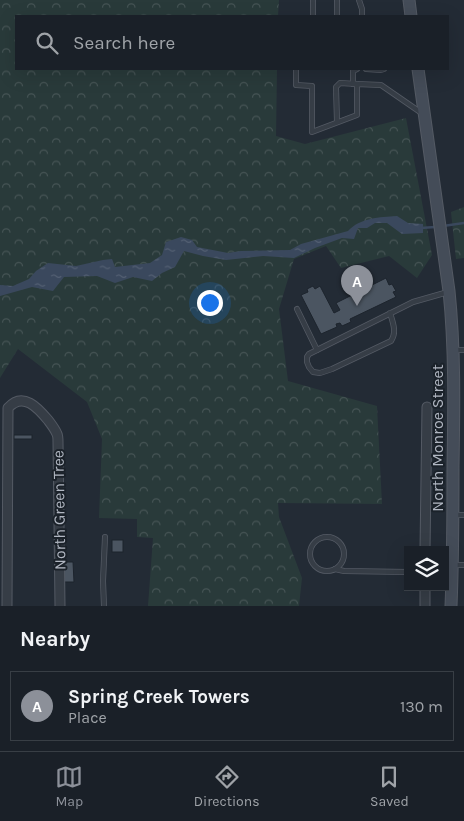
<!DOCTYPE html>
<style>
:root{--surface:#1a2028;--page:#232830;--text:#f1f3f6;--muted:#9fa3a8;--line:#383e45;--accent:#8c9099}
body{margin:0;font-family:Karla,sans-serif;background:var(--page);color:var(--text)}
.controls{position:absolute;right:15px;bottom:15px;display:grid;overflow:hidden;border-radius:0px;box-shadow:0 5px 20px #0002}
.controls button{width:45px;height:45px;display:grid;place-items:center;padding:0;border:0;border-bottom:1px solid var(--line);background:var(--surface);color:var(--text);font:25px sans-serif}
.you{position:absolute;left:209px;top:302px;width:18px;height:18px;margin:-12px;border:4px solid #fff;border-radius:50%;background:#1a73e8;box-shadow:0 0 0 8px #1a73e833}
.badge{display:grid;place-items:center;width:32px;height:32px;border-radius:50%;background:var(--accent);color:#fff;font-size:16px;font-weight:700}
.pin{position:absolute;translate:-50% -41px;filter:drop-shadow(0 1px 2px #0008)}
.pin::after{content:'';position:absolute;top:26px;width:18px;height:15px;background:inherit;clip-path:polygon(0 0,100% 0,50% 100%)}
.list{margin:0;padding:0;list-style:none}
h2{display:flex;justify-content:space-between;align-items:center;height:65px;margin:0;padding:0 20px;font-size:21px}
h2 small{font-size:16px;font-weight:400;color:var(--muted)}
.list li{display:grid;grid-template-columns:32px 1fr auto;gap:15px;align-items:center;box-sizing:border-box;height:70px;margin:0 10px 10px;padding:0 10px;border:1px solid var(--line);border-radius:0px}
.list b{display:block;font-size:19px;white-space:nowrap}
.list p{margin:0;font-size:16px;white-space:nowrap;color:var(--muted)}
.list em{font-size:16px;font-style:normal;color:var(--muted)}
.icon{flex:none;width:28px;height:28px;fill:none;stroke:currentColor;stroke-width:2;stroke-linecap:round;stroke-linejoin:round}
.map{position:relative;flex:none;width:464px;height:606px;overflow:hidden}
.search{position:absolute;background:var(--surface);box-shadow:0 5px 20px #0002;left:15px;right:15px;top:15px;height:55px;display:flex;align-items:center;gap:12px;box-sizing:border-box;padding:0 18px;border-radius:0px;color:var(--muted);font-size:19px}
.sheet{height:145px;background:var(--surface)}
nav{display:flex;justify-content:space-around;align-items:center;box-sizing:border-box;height:70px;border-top:1px solid var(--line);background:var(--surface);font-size:14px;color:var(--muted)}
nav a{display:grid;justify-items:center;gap:2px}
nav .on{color:var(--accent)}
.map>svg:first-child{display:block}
.forest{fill:url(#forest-crowns)}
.water{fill:url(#water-ripples)}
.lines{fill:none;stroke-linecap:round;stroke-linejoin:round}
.stream{stroke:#3a485d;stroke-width:2.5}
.building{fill:#4b5561;stroke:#1d242d}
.lane-casing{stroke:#545a64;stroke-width:6}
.street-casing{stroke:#545a64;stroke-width:11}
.secondary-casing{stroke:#545a64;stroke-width:13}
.lane{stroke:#363d46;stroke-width:4.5}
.street{stroke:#363d46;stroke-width:9}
.secondary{stroke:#444c58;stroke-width:11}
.labels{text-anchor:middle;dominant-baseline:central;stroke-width:4;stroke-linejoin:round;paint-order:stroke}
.street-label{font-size:16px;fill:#b1b7c2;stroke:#1b222a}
</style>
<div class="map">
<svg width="464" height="606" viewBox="0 0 464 606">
<defs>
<pattern id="forest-crowns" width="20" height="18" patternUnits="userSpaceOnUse" patternTransform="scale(1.25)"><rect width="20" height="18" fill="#293a3a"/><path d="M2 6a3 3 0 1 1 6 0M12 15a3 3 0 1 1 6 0" fill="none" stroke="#465455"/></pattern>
<pattern id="water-ripples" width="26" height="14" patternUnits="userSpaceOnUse" patternTransform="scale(1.25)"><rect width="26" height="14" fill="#3a485d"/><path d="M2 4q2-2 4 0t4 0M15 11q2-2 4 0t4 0" fill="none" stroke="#546073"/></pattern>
</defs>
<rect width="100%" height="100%" fill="#232b35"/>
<g class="forest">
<path d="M0 0H279L278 16H16V69H277L276 136 305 144 406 118 432 255 417 278 389 256 341 268 326 246 294 259 279 309 288 381 377 406 382 504 278 503 279 517 302 578 299 606H148L153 538 137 537V519L99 518 102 439 87 402 18 349 0 378Z"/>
<path d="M464 207V258L456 259 451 212Z"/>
</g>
<path class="water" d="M397 216 408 223 423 224V233L402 234 387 223H375L367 228H358L354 239 342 238 315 248 294 258 263 256 226 260 203 256 184 251 175 267 162 273 152 281 133 277 115 283 97 276 64 277 53 291 32 287 0 296V285L13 286 29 279 36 271 48 263 76 266 103 260 112 259 115 267 150 263 162 255 166 242 181 237 192 240 197 247 228 253 241 251 290 250 301 244 348 231C360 218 380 217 397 216Z"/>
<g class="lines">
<g class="stream">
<path d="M443 226 464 223"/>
<path d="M421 228 435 227"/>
</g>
</g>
<g class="building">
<path d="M386 278 389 285 392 284 396 291 393 292 396 297 350 319 351 322 342 326 340 323 336 324 337 327 321 334 301 295 308 292 307 289 313 286 315 289 320 286 334 313 340 310 336 303Z"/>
<rect x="14" y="435" width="18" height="4"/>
<rect x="112" y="540" width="11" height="12"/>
<path d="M61 562H73L74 582H61Z"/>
</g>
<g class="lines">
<defs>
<g id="lane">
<path d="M337 0V16"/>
<path d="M359 0 362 9V16"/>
<path d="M313 16V0"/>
<path d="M296 69V85L312 86V132L357 115V84L381 85 423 114"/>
<path d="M366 69 381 70 384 69"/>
<path d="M353 84V71L357 69"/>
<path d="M337 122 336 87 340 83 357 84"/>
<path d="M297 309 317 350"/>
<path d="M390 313C393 323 397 332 391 341L332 369 320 373 313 372 309 367 307 362V357L309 354 413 302 448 292"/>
<path d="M454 350H464"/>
<path d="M454 515H464"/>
<circle cx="327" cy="554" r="17"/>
<path d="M453 565H464"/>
<path d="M335 569 344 571 408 572"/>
<path d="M104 606 103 581 105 537"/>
</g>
<g id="street">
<path d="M425 550 427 407"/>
<path d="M425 587V606"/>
<path d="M7 606 8 408C23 391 38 408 48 420 51 424 55 429 57 434 58 436 58 439 58 442L60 606"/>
</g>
<g id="secondary">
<path d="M409 0 411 16"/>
<path d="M418 69 449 291C455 349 454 407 453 466 453 512 453 559 451 606"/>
</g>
</defs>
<use href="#lane" class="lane-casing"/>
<use href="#street" class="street-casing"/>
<use href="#secondary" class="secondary-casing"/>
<use href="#lane" class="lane"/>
<use href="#street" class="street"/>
<use href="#secondary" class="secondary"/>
</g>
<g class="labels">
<g class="street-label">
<text transform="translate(437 438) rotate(-90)">North Monroe Street</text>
<text transform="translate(59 510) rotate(-91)">North Green Tree</text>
</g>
</g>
</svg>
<div class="controls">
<button><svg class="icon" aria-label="layers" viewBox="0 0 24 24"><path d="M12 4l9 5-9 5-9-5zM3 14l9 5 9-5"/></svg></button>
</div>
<div class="you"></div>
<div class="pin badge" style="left:357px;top:306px">A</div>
<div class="search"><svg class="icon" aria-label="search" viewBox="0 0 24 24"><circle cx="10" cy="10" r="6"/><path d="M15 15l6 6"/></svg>Search here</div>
</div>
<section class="sheet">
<h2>Nearby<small></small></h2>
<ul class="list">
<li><span class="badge">A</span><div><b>Spring Creek Towers</b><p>Place</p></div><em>130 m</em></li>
</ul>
</section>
<nav>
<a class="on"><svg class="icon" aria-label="map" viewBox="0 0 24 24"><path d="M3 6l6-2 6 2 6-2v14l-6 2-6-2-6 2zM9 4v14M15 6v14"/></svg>Map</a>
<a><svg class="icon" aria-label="directions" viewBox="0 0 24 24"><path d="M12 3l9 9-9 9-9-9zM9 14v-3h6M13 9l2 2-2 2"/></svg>Directions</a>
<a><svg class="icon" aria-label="saved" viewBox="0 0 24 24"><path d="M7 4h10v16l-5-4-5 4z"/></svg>Saved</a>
</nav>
